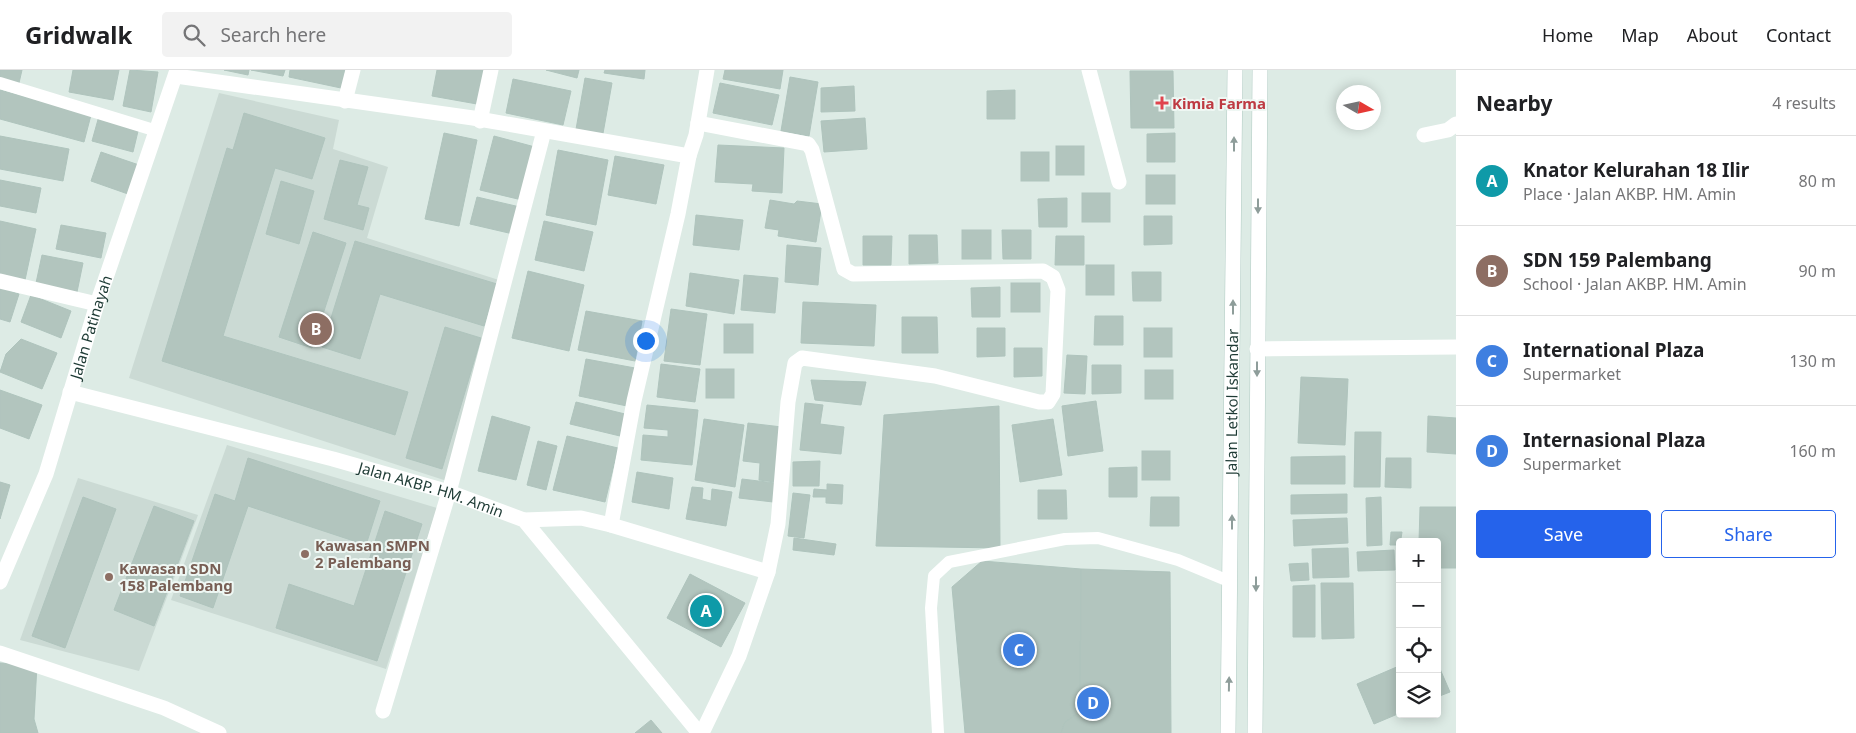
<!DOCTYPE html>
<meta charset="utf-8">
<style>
:root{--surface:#fff;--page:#f2f2f2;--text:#202124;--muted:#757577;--line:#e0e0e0;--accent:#2563eb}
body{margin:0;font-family:"Noto Sans",sans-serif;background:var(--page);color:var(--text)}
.controls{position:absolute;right:15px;bottom:15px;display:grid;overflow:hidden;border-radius:5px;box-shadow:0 2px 12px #0003}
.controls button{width:45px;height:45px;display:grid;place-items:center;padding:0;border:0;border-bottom:1px solid var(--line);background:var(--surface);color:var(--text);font:25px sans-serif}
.compass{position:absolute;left:1336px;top:15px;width:45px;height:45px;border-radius:50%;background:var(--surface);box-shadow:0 2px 12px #0003;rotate:99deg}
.you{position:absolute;left:645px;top:270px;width:18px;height:18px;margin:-12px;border:4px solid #fff;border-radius:50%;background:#1a73e8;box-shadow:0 0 0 8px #1a73e833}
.badge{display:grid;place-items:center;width:32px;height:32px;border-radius:50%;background:var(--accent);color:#fff;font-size:16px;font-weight:700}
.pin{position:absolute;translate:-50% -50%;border:2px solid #fff;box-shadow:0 1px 5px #0006}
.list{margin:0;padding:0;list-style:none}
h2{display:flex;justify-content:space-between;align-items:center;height:65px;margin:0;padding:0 20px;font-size:21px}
h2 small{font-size:16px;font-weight:400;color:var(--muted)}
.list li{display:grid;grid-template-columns:32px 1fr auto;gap:15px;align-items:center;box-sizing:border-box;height:90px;padding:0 20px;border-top:1px solid var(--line)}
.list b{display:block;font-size:19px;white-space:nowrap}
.list p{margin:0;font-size:16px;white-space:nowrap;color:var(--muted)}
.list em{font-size:16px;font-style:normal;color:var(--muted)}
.actions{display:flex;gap:10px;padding:15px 20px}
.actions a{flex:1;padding:11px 0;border:1px solid var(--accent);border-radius:5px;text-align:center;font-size:18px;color:var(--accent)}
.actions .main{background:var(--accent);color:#fff}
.icon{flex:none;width:28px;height:28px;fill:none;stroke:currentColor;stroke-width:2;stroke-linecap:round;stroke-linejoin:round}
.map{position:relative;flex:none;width:1456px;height:663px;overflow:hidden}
header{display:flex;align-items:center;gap:30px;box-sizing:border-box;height:70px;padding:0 25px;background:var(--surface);border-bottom:1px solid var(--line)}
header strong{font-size:24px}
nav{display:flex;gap:28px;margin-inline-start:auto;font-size:18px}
.search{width:350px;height:45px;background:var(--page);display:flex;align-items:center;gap:12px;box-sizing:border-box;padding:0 18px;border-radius:5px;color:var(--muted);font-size:19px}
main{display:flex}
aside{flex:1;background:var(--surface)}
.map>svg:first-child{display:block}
.built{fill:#cbdad4}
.building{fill:#b2c5be;stroke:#afc4bd}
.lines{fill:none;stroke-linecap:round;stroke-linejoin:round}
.secondary-casing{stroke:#b0cbc3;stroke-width:16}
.service{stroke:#fff;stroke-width:12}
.minor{stroke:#fff;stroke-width:15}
.secondary{stroke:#fff;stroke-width:15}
.oneway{fill:#8e9d9a}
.health-dot{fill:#e0444e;stroke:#eef7f3;stroke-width:2}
.education-dot{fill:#8d6e63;stroke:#eef7f3;stroke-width:2}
.labels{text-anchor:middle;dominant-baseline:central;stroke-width:4;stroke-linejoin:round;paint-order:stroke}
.health-label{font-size:15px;font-weight:bold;fill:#be3a42;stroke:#eef7f3;text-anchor:start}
.street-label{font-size:15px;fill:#1e3b35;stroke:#eef7f3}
.education-label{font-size:15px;font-weight:bold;fill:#785e54;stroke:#eef7f3;text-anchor:start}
</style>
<header>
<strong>Gridwalk</strong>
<div class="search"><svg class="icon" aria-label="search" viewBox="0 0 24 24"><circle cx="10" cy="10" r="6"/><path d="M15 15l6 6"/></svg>Search here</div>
<nav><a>Home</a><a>Map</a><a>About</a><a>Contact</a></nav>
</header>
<main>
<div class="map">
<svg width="1456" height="663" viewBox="0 0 1456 663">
<rect width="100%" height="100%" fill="#ddebe5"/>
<g class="built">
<path d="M219 23 339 50 333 79 388 97 367 168 502 211 447 411 129 308Z"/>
<path d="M227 375 437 438 386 599 171 530Z"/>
<path d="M78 408 198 445 139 601 20 570Z"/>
</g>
<g class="building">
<path d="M0 0H22L19 13 0 8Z"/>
<path d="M73 0H119L113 30 69 22Z"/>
<path d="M130 0 158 2 151 42 123 36Z"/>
<path d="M224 0H249L248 5Z"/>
<path d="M251 0H285L283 6Z"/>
<path d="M290 0H345L341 18 289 7Z"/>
<path d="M437 0H484L477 34 432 26Z"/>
<path d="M546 0H579L577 8Z"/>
<path d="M605 0H645L644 9 604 3Z"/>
<path d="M725 0H783L780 19 723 9Z"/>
<path d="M1130 1H1173L1174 58H1131Z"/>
<path d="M790 7 818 12 809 66 781 61Z"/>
<path d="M585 8 612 13 602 69 575 65Z"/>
<path d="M513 9 571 21 563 55 506 43Z"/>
<path d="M720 13 779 25 772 55 713 43Z"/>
<path d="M854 16 855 41 821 42V18Z"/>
<path d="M0 20 91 45 84 72 0 49Z"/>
<path d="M1015 20V49H987V21Z"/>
<path d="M244 43 325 68 312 109 275 98 223 266 408 322 395 365 162 291 227 78 233 80Z"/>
<path d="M99 46 139 57 133 82 92 71Z"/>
<path d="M865 48 867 79 824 82 821 51Z"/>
<path d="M444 63 477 70 459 156 425 149Z"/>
<path d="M1175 63V92H1147V64Z"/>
<path d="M0 66 69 79 63 111 0 99Z"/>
<path d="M494 66 535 77 522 130 480 120Z"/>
<path d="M718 75 784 78 782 123 752 121 753 114 715 112Z"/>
<rect x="1056" y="76" width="28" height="29"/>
<path d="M558 80 608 90 596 155 546 145Z"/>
<path d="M101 82 139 95 128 124 91 111Z"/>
<rect x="1021" y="82" width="28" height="29"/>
<path d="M615 86 664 95 656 134 608 125Z"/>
<path d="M340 90 368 97 357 135 369 138 363 160 324 149Z"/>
<rect x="1146" y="105" width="29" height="29"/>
<path d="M0 110 41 118 36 143 0 136Z"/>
<path d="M281 111 314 121 299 174 266 164Z"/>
<rect x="1082" y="123" width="28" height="29"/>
<path d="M477 127 520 137 513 164 470 154Z"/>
<path d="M1067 128V157H1039L1038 129Z"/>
<path d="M770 130 794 134 797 131 822 134 816 172 778 166 779 160 765 158Z"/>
<path d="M696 145 743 150 739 180 693 175Z"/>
<path d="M1144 146H1172V174L1144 175Z"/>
<path d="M0 151 36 159 25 210 0 205Z"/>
<path d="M544 151 593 162 584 201 535 190Z"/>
<path d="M61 155 106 163 101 188 56 179Z"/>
<rect x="962" y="160" width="29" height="29"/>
<path d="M1002 160H1031V189H1003Z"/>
<path d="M313 162 346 173 312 278 279 267Z"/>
<path d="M909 165H937L938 193 909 194Z"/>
<path d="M863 166H892L891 195H863Z"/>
<path d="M1056 166H1084V195H1055Z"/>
<path d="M355 171 497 214 484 256 380 224 360 289 322 277Z"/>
<path d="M787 175 821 178 818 215 785 212Z"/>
<path d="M42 185 83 193 77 222 36 213Z"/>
<rect x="1086" y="195" width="28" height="30"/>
<path d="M528 201 584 215 569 281 512 268Z"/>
<path d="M1132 202H1161V231H1133Z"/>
<path d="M690 203 739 210 734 244 686 236Z"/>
<path d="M744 205 778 208 775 243 741 240Z"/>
<rect x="1011" y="213" width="29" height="29"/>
<path d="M1000 217V247H972L971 218Z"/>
<path d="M0 218 19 224 10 252 0 249Z"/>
<path d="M31 225 71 241 61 268 21 252Z"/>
<path d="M803 232 876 235 874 276 801 273Z"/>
<path d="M671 239 707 244 700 295 664 291Z"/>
<path d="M586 241 642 251 635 291 578 280Z"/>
<path d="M1095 246H1123V275H1094Z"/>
<path d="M902 247H937L938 283H902Z"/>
<rect x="724" y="254" width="29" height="29"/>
<path d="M445 257 481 268 442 399 406 388Z"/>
<path d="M977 258H1005V286L977 287Z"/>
<rect x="1144" y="258" width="28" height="29"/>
<path d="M21 269 57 283 42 319 0 302 6 284Z"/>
<path d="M1014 278H1042V306L1014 307Z"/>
<path d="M1067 285 1087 286 1085 324 1064 323Z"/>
<path d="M586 289 635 298 627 336 579 326Z"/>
<path d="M661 294 700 299 695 332 657 327Z"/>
<path d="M1092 295H1121V323L1092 324Z"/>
<rect x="706" y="299" width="28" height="29"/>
<rect x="1145" y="300" width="28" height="29"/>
<path d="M1301 307 1348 309 1345 375 1298 373Z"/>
<path d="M811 310 866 312 861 335 815 330Z"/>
<path d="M0 320 42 335 29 369 0 358Z"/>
<path d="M1096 331 1103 381 1068 386 1062 336Z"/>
<path d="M576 332 625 344 620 366 570 354Z"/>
<path d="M805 333 823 335 820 354 844 357 841 384 800 380Z"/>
<path d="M647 335 698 340 692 395 641 390 643 365 668 367V360L644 358Z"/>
<path d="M999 336 1000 478 876 476 884 345Z"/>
<path d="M492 346 530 357 516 410 478 401Z"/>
<path d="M1428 346 1456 348V384L1427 382Z"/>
<path d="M704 349 744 355 735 417 695 410Z"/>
<path d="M1053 349 1062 405 1020 412 1012 355Z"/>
<path d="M748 353 782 357 775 412 759 410 760 393 743 391Z"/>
<path d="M1355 362H1381L1380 417H1354Z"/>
<path d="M567 366 618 378 605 432 553 420Z"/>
<path d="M538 371 557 376 546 420 527 415Z"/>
<rect x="1142" y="381" width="28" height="29"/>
<path d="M1345 386V414H1291V387Z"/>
<path d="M248 388 380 431 366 475 248 436 213 538 180 526 215 424 235 431Z"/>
<path d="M1386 388H1411V418L1385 417Z"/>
<path d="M820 391 819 416H793V392Z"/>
<path d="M1137 397V427H1109V398Z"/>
<path d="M637 402 673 408 669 439 632 432Z"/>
<path d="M742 409 775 413 773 432 739 428Z"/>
<path d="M0 412 10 415 0 449Z"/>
<path d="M827 414 843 415 842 434 826 433V427H813L814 419 827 420Z"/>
<path d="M692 417 703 418 702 429 711 431 712 419 732 422 726 456 686 449Z"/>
<path d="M1038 420H1066L1067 449H1038Z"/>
<path d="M793 423 810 425 804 468 788 466Z"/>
<path d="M1347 424V443L1291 444V425Z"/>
<path d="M83 427 116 439 65 578 32 566Z"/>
<path d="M1151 427H1179V456H1150Z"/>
<path d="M1381 427 1382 475 1367 476 1366 428Z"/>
<path d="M154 436 194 451 154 556 114 540Z"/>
<path d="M1420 437H1456V498H1437V472H1419Z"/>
<path d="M385 441 422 454 377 591 276 558 289 514 354 536Z"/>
<path d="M1347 448 1348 473 1294 476 1293 450Z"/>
<path d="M1391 462H1402L1400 475H1390Z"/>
<path d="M794 468 836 474 834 485 793 480Z"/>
<path d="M1348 478 1349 507 1313 508 1312 479Z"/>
<path d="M1394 480 1395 500 1358 501 1357 482Z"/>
<path d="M982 491 1081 499 1080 642 1065 652 1061 663H965L952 517Z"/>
<path d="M1308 493 1309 510 1291 511 1289 494Z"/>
<path d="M1081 499 1170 502 1171 663H1061L1065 652 1080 642Z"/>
<path d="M690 504 745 533 721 577 667 548Z"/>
<path d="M1321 513H1353L1354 568 1322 569Z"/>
<path d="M1315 515V567H1293V516Z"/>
<path d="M1437 592 1450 622 1437 627Z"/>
<path d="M0 593 37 595 34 649 38 663H0Z"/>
<path d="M1399 596 1400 643 1374 654 1357 614Z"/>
<path d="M651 650 662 663H635Z"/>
</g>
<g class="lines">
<defs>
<g id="secondary">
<path id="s3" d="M1228 663 1235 0"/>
<path d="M1255 663 1260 0"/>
</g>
</defs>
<use href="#secondary" class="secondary-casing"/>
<g class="service">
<path d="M0 13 157 61"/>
<path d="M938 663 931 538 934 506 949 492 1065 469 1098 468 1178 490 1231 512"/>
</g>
<g class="minor">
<path d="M1089 0 1119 112"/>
<path d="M176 6 473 48 689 86 678 144 634 331 611 455 581 448 524 450"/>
<path d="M345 31 353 0"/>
<path d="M480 51 491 0"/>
<path d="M698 53 808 74 812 80 844 199 853 204 1043 201 1053 207 1058 220 1053 324 1048 332H1039L935 306 802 288 795 293 788 332 778 454 768 502 739 586 702 663"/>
<path d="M1424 65 1448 60 1456 54"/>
<path d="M689 86 696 65 707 0"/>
<path d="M0 211 97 234"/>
<path d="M1257 279 1456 277"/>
<path id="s1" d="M70 322 333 389 449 422 524 450 699 663"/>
<path d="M611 455 768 502"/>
<path id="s2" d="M0 512 46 404 97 234 177 0"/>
<path d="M0 583 164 638 219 663"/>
<path d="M383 641 449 422 544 61"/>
</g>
<use href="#secondary" class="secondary"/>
</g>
<defs><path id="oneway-solid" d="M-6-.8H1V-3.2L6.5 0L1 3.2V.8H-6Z" transform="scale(1.25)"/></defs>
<g class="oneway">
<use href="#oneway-solid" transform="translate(1234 74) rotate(-90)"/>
<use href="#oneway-solid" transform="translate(1258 136) rotate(90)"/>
<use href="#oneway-solid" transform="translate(1233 237) rotate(-90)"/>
<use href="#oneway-solid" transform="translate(1257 299) rotate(90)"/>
<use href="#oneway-solid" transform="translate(1232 452) rotate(-90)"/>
<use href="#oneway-solid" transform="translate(1256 514) rotate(90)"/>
<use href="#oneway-solid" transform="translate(1229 614) rotate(-89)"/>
</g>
<path class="health-dot" d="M1159.5 25.5h5v5h5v5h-5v5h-5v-5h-5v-5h5z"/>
<g class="education-dot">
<circle cx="305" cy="484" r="5"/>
<circle cx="109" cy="507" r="5"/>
</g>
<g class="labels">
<g class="health-label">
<text x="1172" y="33">Kimia Farma</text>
</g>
<g class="street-label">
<text stroke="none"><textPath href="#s2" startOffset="271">Jalan Patinayah</textPath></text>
<text stroke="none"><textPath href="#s3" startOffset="331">Jalan Letkol Iskandar</textPath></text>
<text stroke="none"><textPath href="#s1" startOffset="374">Jalan AKBP. HM. Amin</textPath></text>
</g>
<g class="education-label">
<text x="315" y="475">Kawasan SMPN<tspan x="315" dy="17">2 Palembang</tspan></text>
<text x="119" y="498">Kawasan SDN<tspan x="119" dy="17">158 Palembang</tspan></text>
</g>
</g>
</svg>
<div class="controls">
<button>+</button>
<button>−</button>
<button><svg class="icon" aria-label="locate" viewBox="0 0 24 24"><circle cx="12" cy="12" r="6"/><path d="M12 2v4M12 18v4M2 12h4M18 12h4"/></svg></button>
<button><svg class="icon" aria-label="layers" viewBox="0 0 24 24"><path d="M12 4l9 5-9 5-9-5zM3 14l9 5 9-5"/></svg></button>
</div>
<svg class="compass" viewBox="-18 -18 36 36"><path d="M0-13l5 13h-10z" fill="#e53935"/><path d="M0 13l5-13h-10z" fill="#757577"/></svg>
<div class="you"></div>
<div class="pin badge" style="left:706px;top:541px;background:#0f9aa8">A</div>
<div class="pin badge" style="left:316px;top:259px;background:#8d6e63">B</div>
<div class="pin badge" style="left:1019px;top:580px;background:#3f7fe0">C</div>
<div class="pin badge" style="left:1093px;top:633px;background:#3f7fe0">D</div>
</div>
<aside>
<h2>Nearby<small>4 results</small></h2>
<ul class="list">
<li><span class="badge" style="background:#0f9aa8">A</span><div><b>Knator Kelurahan 18 Ilir</b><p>Place · Jalan AKBP. HM. Amin</p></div><em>80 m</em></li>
<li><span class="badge" style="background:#8d6e63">B</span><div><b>SDN 159 Palembang</b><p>School · Jalan AKBP. HM. Amin</p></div><em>90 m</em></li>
<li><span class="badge" style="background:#3f7fe0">C</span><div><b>International Plaza</b><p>Supermarket</p></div><em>130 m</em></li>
<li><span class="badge" style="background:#3f7fe0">D</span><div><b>Internasional Plaza</b><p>Supermarket</p></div><em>160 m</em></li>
</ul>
<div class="actions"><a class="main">Save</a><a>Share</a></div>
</aside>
</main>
